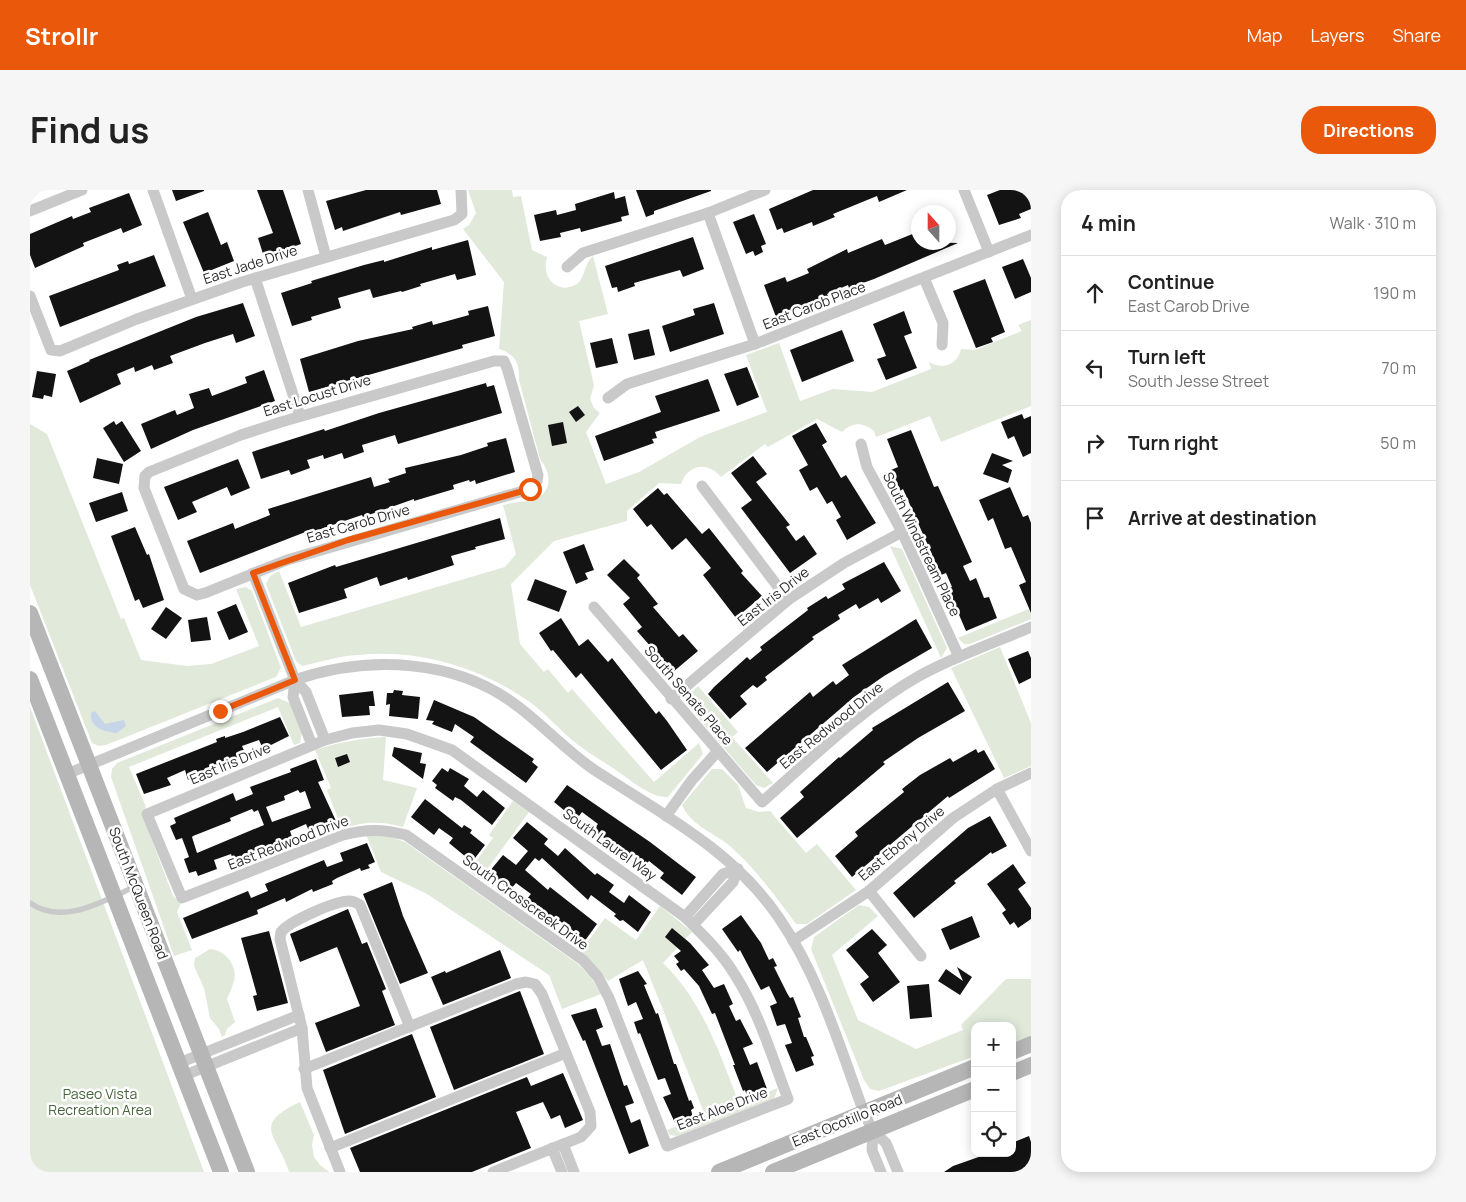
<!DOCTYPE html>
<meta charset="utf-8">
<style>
:root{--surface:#fff;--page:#f6f6f6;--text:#222;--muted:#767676;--line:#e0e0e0;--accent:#ea580c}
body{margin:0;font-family:Manrope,sans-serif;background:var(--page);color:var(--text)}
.controls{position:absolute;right:15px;bottom:15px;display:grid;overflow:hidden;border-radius:10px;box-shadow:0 2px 12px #0003}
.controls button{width:45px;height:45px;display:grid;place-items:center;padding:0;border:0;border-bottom:1px solid var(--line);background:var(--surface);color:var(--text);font:25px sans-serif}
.compass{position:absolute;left:881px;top:15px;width:45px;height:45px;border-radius:50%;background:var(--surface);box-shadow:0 2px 12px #0003;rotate:339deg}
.stop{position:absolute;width:15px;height:15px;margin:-11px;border:4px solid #ea580c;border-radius:50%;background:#fff}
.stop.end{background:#ea580c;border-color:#fff;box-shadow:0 1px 5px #0008}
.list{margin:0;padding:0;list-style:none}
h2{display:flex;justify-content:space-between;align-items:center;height:65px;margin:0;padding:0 20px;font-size:21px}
h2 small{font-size:16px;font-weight:400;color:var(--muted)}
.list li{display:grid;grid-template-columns:32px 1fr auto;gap:15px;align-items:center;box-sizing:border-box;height:75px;padding:0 20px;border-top:1px solid var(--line)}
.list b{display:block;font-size:19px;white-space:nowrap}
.list p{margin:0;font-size:16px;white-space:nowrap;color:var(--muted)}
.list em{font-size:16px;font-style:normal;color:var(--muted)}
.icon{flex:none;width:28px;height:28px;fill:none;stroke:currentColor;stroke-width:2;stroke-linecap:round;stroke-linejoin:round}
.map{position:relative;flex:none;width:1001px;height:982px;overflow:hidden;border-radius:20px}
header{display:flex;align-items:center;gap:30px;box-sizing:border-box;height:70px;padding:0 25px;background:var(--accent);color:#fff}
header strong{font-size:24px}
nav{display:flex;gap:28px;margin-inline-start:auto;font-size:18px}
.intro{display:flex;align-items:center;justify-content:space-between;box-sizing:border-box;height:120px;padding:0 30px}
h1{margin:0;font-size:35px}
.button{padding:12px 22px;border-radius:20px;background:var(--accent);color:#fff;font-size:18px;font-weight:700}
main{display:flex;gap:30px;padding:0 30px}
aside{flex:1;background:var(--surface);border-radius:20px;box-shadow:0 2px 12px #0003}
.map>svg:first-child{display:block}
.green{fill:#e0e9da}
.water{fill:#c7d5e9}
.building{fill:#131313;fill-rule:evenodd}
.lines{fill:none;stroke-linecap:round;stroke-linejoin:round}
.lane{stroke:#c9c9c9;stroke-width:5.5}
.street{stroke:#c9c9c9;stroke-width:11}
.secondary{stroke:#b6b6b6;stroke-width:16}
.route{stroke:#ea580c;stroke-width:6}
.labels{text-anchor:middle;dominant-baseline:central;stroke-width:5;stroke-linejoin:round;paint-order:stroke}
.street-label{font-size:14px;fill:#2c2c2c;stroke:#fff}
.park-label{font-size:14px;fill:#48653c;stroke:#fff}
</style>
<header>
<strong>Strollr</strong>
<nav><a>Map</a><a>Layers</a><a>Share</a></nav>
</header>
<div class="intro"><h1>Find us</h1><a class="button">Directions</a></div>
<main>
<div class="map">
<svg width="1001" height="982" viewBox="0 0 1001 982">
<rect width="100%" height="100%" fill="#fff"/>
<g class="green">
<path d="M438 0H482L483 7 491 6 502 60 517 67C511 85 525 105 545 95 555 91 553 75 563 66L578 124 549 131 564 195 560 209 564 218 570 223 556 242 576 294 609 282 670 247 737 222 716 165 749 153 770 211 803 199 842 202 901 179 899 172C912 180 928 175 931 159L945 160 992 141 988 135 1001 130V216L911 252 900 226 846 247 844 241C833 232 822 232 812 242L787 229 738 257 735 254 691 287C678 271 658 274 651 294L629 293 597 321V331L524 351 481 394 490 454 514 482 518 479 538 503 542 499 624 592 669 553 673 564 638 607C621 608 600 590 586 580 571 570 555 561 542 550 528 538 515 523 500 512 450 477 388 459 328 465 309 466 290 472 272 476L266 471 236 394 240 386 249 381 271 437 475 377 486 364 473 315C483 312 496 312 505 309 523 302 521 282 510 269L489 190C490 173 485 164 469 159L474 92 433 39 439 35 446 23Z"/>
<path d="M0 234 17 244 91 429 94 428 111 470 157 476 181 474 229 456 206 399 216 397 222 401 251 478 246 487 76 555 69 556 62 553 0 395Z"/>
<path d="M860 356 872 359 917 458 911 468Z"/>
<path d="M1001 418V429L940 454H934L928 448Z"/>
<path d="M970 457 1001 533V576L974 588 921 478Z"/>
<path d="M668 496 708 542 702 547 743 593 734 598 726 595 657 515V507Z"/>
<path d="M248 508 260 513 272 542 270 553 264 555 248 517 99 577 116 617 112 624 143 706 151 713 147 722 162 760 144 766 81 587 82 579 87 573Z"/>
<path d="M0 517 174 982H0Z"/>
<path d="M356 547 353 590 387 598 373 637C351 631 334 631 312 639L297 600 301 598 285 560C309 552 331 548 356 547Z"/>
<path d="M682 579H692L708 595 716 618 729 622 740 621 776 663 787 654 826 700 777 734H766C746 707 726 679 701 657 685 643 661 636 652 615Z"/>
<path d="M483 611 499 622 450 689 439 681 463 648 459 645Z"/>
<path d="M336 644 356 645 375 652 548 774 562 789 571 804 532 819 519 785 397 704 351 682Z"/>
<path d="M829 715 839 717 848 726 802 765 828 830 886 859 933 840 931 835 976 789H1001V846L982 853V836H945V866L849 901 840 899 834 890 781 759 784 747Z"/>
<path d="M630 716 662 742 633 773C673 812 689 862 709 913L748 898 744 909 647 946 640 945 637 940 675 925 613 770 578 791 551 761 575 728 606 750Z"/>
<path d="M180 759C196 760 210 778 203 794 201 800 199 804 197 809L205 832 197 839 195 845 192 847 189 839 180 828 174 798 164 776 165 768Z"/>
<path d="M270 912 284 945 282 955 284 967 290 975 299 982H259C249 946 219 936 270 912Z"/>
</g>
<path class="water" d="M65 521 75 534 94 530 96 536 87 543C75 542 59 538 61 523Z"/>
<g class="building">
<path d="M142 0H174V1L146 11Z"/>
<path d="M227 0H253L271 54 234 67 228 48 243 43Z"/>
<path d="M336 0H407L411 14 371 25 370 22 313 41 312 37 305 40 296 11Z"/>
<path d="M606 0H681V1L624 21V24L616 27Z"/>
<path d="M783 0H877L849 12 847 6 803 24 805 27 783 36 782 32 754 43 752 38 747 40 739 19Z"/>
<path d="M970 0H1001V19L989 24 991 28 969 35 957 5Z"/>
<path d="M584 2 585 9 595 6 599 25 591 27 592 31 551 42 550 38 530 43 531 47 510 51 504 25 526 20 527 25 546 20 545 14Z"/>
<path d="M99 3 112 35 93 43 91 38 53 53 54 56 5 78 0 65V44L42 26 43 29 61 22 59 18Z"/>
<path d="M178 22 191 55 197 52 204 71 174 83 153 32Z"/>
<path d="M724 24 736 54 731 56 733 62 725 66 723 61 716 64 703 32Z"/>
<path d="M885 43 888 52 928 53 844 89 819 98 818 95 797 104 798 106 746 127 734 95 755 87 757 92 779 83 777 79 817 59 818 63 852 49 855 55Z"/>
<path d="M663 47 674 79 653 87 650 80 604 93 605 96 588 102 587 97 582 98 575 76Z"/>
<path d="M438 50 446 85 427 90 425 84 390 94 391 96 372 102 371 101 343 108 340 99 308 108 311 118 281 127 282 130 262 136 251 103 282 93 281 91 334 75 354 70V72L402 57V60Z"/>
<path d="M124 65 136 96 30 137 19 106 89 80 87 75 98 71 99 74Z"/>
<path d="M993 69 1001 88V102L985 109 972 77Z"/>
<path d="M955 89 975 142 961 148 963 152 946 158 923 101Z"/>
<path d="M213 113 225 146 206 153 203 144 175 153 140 166 143 173 124 180 122 175 105 182 104 177 87 184 91 194 50 213 37 181 60 171 59 170 166 127Z"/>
<path d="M684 113 694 144 640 162 632 136 665 125 663 119Z"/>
<path d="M458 116 465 146 432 155 433 158 279 202 270 169 328 151 383 139 382 137 402 131 403 135 439 125 438 121Z"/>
<path d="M874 121 882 143 874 146 887 178 856 190 847 169 856 166 843 134Z"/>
<path d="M619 139 625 165 604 170 598 144Z"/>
<path d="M812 140 824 171 772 192 760 160Z"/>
<path d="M582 148 588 173 566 178 560 153Z"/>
<path d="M717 177 729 207 707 216 694 184Z"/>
<path d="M234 180 245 211 163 240 121 259 111 234 145 220 147 225 164 218 159 204 179 198 182 206 217 193 215 187Z"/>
<path d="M7 181 26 184 22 207 14 205 13 209 2 207Z"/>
<path d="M678 189 690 221 625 242 627 248 622 249 624 253 574 271 565 246 631 222 625 206Z"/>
<path d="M456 193 457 197 464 195 472 223 368 254 365 245 332 255 334 262 314 269 312 263 294 269 293 265 277 270 280 278 261 285 259 280 231 289 222 262 294 239 295 241 349 223Z"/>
<path d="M548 216 555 225 546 232 539 222Z"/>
<path d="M992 224 994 229 1001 226V263L993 267 984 246 978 249 971 232Z"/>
<path d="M84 231 86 235 92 231 111 261 94 272 73 238Z"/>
<path d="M533 232 537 253 522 256 518 235Z"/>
<path d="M786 233 797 252 792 255 811 288 816 285 846 333 817 350 806 330 811 327 802 311 797 314 787 297 780 301 769 280 778 275 762 246Z"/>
<path d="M881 240 904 297 908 296 942 372 933 376 940 391 946 388 954 408 959 407 967 428 936 441 918 399 922 397 916 383 911 385 873 299 870 301 861 280 868 277 857 249Z"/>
<path d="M476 248 485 282 446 294 445 290 440 292 439 290 423 295 424 299 384 311V309L333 327 332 325 279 343 278 341 170 383 157 351 203 333 205 339 240 325 238 319 341 287 344 297 360 292 358 289 376 283 375 278 431 265 458 256 457 253Z"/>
<path d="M962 263 983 271 972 275 982 280 978 293 953 284Z"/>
<path d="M723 266 737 284 726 292 760 335 756 337 766 351 774 345 787 364 760 383 711 318 722 310 701 283Z"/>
<path d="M67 268 93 274 89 294 63 288Z"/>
<path d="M208 269 220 298 201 306 197 297 162 312 167 322 148 330 134 297Z"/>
<path d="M980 297 993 327 998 325 1001 333V423L989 395 996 392 981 357 975 359 963 328 958 331 949 310Z"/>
<path d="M628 298 634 305 637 303 672 344 679 338 713 381 711 383 732 406 706 428 673 385 681 378 656 348 642 360 621 334 617 337 603 319Z"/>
<path d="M92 302 98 321 66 332 59 313Z"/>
<path d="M470 328 475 349 445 357 446 359 421 366 424 375 378 390 377 387 350 396 347 387 314 399 317 408 269 423 258 393 305 375 306 377Z"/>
<path d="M105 337 117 365 119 364 134 410 113 418 109 409 105 411 81 346Z"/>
<path d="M554 354 564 380 555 383 558 389 546 394 533 362Z"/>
<path d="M594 369 610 385 607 388 628 414 623 417 649 447 653 444 668 461 643 482 607 441 612 437 593 414 600 408 577 385Z"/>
<path d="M854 372 871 401 851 413 848 408 829 419 826 414 808 425 810 429 782 447 784 449 735 487 737 490 727 498 723 495 710 506 717 514 700 529 678 504 684 497 717 467 720 470 732 460 730 457 778 420 777 418 796 406 798 409 815 399 812 394Z"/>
<path d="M505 389 537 401 529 422 497 410Z"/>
<path d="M206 414 218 442 199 450 187 422Z"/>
<path d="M136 417 152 428 136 449 121 439Z"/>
<path d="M177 427 181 450 161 452 158 430Z"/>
<path d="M531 428 549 456 558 449 578 472 582 468 626 524 629 521 637 531 657 560 631 580 551 483 546 488 523 460 521 461 509 443Z"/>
<path d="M886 429 902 458 854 486 824 507 737 582 715 558 780 502 783 507 803 491 806 495 819 485 812 475Z"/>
<path d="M998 461 1001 468V488L989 494 978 469Z"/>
<path d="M918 492 935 521 888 548 853 572 855 574 767 648 750 628 774 607 770 602 809 567 810 568 843 540 842 538Z"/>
<path d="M364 500 373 501 372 505 390 507 388 529 359 526 360 514 356 515 357 503H363Z"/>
<path d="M343 501 345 516H339L340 525 312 527 309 505Z"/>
<path d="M404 510 444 527 504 569 502 572 508 577 496 593 440 552 444 547 425 534 422 542 402 534 404 531 396 530Z"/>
<path d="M250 527 259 546 233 559 229 550 212 556 216 565 158 590 155 580 137 588 141 595 114 604 106 584 187 552 186 549 195 546V548L213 542Z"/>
<path d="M364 557 392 563 390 573 396 574 393 589 362 566Z"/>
<path d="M946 559 948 563 954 560 965 579 919 608 918 606 822 687 805 666 828 646 825 642 874 602 872 599 890 585 920 568 923 572Z"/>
<path d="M317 564 320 572 308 577 305 568Z"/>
<path d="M286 569 294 590 288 592 306 631 279 641 276 634 260 641 263 650 204 672 201 664 184 670 187 679 168 686 166 681 159 683 154 669 159 667 155 656 152 648 146 650 140 636 146 633 144 628 203 603 206 611 223 604 220 597 261 582 260 579ZM268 600 270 603 275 601 281 618 242 632 236 617 255 610 254 606ZM222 619 224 622 228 620 234 635 167 663 162 647 163 646 201 631 200 628Z"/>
<path d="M412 578 418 582 420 578 439 589 434 596 447 607 453 600 475 618 462 635 431 610 425 607 423 611 405 598 407 595 402 591Z"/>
<path d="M537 595 620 652 666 687 652 705 630 688 634 683 619 671 614 677 582 652 581 653 563 640 568 634 552 622 546 630 524 612Z"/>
<path d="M395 609 432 638 434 635 442 640 440 643 455 655 442 672 419 653 423 648 409 638 404 645 381 627Z"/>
<path d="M960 626 977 656 962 664 961 662 924 691 926 693 884 728 863 703 938 638Z"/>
<path d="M497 632 518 649 514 654 528 666 535 658 565 685 567 683 584 695 579 702 594 713 599 705 621 722 608 742 593 730 590 731 584 726 586 724 561 705 558 710 512 668 509 671 505 668 495 680 518 700 520 697 567 734 554 752 496 710 501 704 486 693 480 700 459 682 473 665 486 675 498 661 483 648Z"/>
<path d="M337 653 345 672 338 675 340 678 331 681 330 678 307 688 302 691 303 694 283 702 282 699 256 712 255 708 227 720 228 724 162 749 153 728 218 701 221 708 238 701 235 694 294 670 297 677 313 671 310 663Z"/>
<path d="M983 674 996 693 988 699 1001 718V729L988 738 984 732 980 735 972 723 976 720 957 694Z"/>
<path d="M362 692 373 726 398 783 370 794 333 704Z"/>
<path d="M318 719 332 754 337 752 356 799 352 801 365 835 296 862 285 833 330 816 307 757 270 772 260 744Z"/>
<path d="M711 725 731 753 739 770 743 768 747 776 744 777 757 803 760 808 763 807 771 827 768 828 774 847H776L784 866 781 867 784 875 766 882 755 855 762 853 755 834 747 836 740 816 747 813 739 796 731 800 710 760 708 762 692 739Z"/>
<path d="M942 726 950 747 920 760 911 739Z"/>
<path d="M642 738 660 753 679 775 672 780 684 798 694 794 703 814 699 816 706 831 710 829 723 854 713 858 720 875 727 872 737 899 717 906 715 900 713 901 703 875H705L685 823 682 824 669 796 654 779 651 781 646 774 649 772 644 766 651 761 635 747Z"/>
<path d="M842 739 857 755 848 763 870 792 843 812 830 794 839 787 816 760Z"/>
<path d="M239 741 258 813 227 821 223 806 227 805 211 748Z"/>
<path d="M470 760 481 788 413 815 401 787 415 781 416 783Z"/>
<path d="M927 777 942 787 930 805 908 791 916 779 933 791Z"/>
<path d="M608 781 617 794 614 795 626 824 628 823 644 874H646L659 911 661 910 664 918 661 920 663 927 645 933 633 907 641 904 635 888 628 890 610 843 608 844 604 832 613 829 606 812 598 816 589 789Z"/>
<path d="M899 794 902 827 880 829 877 796Z"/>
<path d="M490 801 514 864 424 900 400 837Z"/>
<path d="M566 818 573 837 566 840 572 856 580 854 594 896 597 895 604 913 595 916 601 933 610 929 619 956 599 964 555 850 553 851 541 825Z"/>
<path d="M382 844 406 907 315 944 293 880Z"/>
<path d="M533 883 553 930 535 938 530 925 521 929 513 912 486 922 501 958 442 982H330L320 958 497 887 501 896Z"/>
<path d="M999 946 1001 952V982H914L923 976 960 963H982V953Z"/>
</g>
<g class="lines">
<path class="lane" d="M0 713C33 736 73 711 104 697"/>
<g class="street">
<path d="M123 0 162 109"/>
<path d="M278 0 296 67"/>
<path d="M934 0 959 62"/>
<path d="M0 21 52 0"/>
<path d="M678 23 725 154"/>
<path d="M537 77 553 63 678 23 735 0"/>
<path d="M225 88 270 226"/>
<path d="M894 88 913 133 912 155"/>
<path d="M0 106 21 160 30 161 107 129 212 92 424 30 432 24 431 0"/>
<path d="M464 171H474L477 178 508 285 507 291 500 299 257 370 175 403 167 405 154 399 114 298 115 286 119 282 211 245 251 232Z"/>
<path d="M578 208 597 194 725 154 1001 45"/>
<path d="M831 254 837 277 872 342 929 467"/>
<path d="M672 296 758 410"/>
<path d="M223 383 265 490 276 502 295 550"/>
<path d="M564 417 732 612C782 568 831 519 889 486 925 466 964 453 1001 437"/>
<path d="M265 490 263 507 282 555"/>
<path d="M641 509 758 410 814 373 872 342"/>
<path d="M349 540 377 544 422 560 655 727C673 745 692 763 705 785 729 822 742 867 758 909L637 956 579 808 568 787 553 770 376 645C353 639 336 639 313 645L152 708 117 624 295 550 322 543Z"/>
<path d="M37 584 265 490C338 465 427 468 490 518 516 538 539 563 566 581 632 624 704 661 749 728 789 786 810 857 834 923L843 941 856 953 868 982"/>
<path d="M967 599 1001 661"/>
<path d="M636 626 662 590 688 561"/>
<path d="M839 701 891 766"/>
<path d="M655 727 693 684 708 679"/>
<path d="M663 735 703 692 708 679"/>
<path d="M763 751 839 701 923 628 967 599 1001 583"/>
<path d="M149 873 269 825"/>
<path d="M274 879 486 794 496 792 505 794 512 804 560 922 561 936 551 947 463 982"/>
<path d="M153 886 272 838"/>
<path d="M843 941 842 960 851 982"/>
<path d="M533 954 544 982"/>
<path d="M300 958 536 863"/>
<path d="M522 958 532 982"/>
<path d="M310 982 277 898 272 838 250 749 251 742C260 731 305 711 319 711 324 711 327 713 330 715L380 837"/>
</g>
<g class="secondary">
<path d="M0 423 217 982"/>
<path d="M0 489 191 982"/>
<path d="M982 862 1001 854"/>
<path d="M982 883 1001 875"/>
<path d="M689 982 945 877"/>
<path d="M743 982 945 899"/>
</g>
</g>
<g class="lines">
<path class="route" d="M190 521 265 490 223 383 318 350 500 299"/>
</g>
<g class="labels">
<g class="street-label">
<text transform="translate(220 74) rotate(-18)">East Jade Drive</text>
<text transform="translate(784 115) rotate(-21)">East Carob Place</text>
<text transform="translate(287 205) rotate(-17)">East Locust Drive</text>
<text transform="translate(328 333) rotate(-16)">East Carob Drive</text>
<text transform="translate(892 354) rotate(64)">South Windstream Place</text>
<text transform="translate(743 406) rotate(-38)">East Iris Drive</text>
<text transform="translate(659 505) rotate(49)">South Senate Place</text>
<text transform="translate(801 535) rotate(-39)">East Redwood Drive</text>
<text transform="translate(200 573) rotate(-23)">East Iris Drive</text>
<text transform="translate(258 652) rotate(-21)">East Redwood Drive</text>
<text transform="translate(871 653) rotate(-40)">East Ebony Drive</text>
<text transform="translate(580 654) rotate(36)">South Laurel Way</text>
<text transform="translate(109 703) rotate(69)">South McQueen Road</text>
<text transform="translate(496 712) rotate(36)">South Crosscreek Drive</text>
<text transform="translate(692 918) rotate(-21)">East Aloe Drive</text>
<text transform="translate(817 930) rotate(-22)">East Ocotillo Road</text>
</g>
<g class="park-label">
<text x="70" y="903">Paseo Vista<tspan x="70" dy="16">Recreation Area</tspan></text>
</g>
</g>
</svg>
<div class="controls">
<button>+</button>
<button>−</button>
<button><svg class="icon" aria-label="locate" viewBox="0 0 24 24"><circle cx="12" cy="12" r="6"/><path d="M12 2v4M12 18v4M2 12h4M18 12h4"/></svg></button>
</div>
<svg class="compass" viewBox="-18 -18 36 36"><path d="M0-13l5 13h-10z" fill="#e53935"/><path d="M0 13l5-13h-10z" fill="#767676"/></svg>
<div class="stop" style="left:500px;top:299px"></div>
<div class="stop end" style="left:190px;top:521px"></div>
</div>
<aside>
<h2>4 min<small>Walk · 310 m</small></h2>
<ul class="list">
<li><svg class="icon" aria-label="ahead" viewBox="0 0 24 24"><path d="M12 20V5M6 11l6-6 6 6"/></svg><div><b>Continue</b><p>East Carob Drive</p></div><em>190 m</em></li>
<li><svg class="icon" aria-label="left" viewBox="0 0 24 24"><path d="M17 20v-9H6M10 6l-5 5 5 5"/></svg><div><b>Turn left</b><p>South Jesse Street</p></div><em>70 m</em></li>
<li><svg class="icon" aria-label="right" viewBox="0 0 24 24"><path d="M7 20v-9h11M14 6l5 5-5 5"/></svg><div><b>Turn right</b></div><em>50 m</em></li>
<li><svg class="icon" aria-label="arrive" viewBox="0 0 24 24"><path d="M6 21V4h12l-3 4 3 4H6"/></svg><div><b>Arrive at destination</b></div></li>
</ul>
</aside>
</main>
